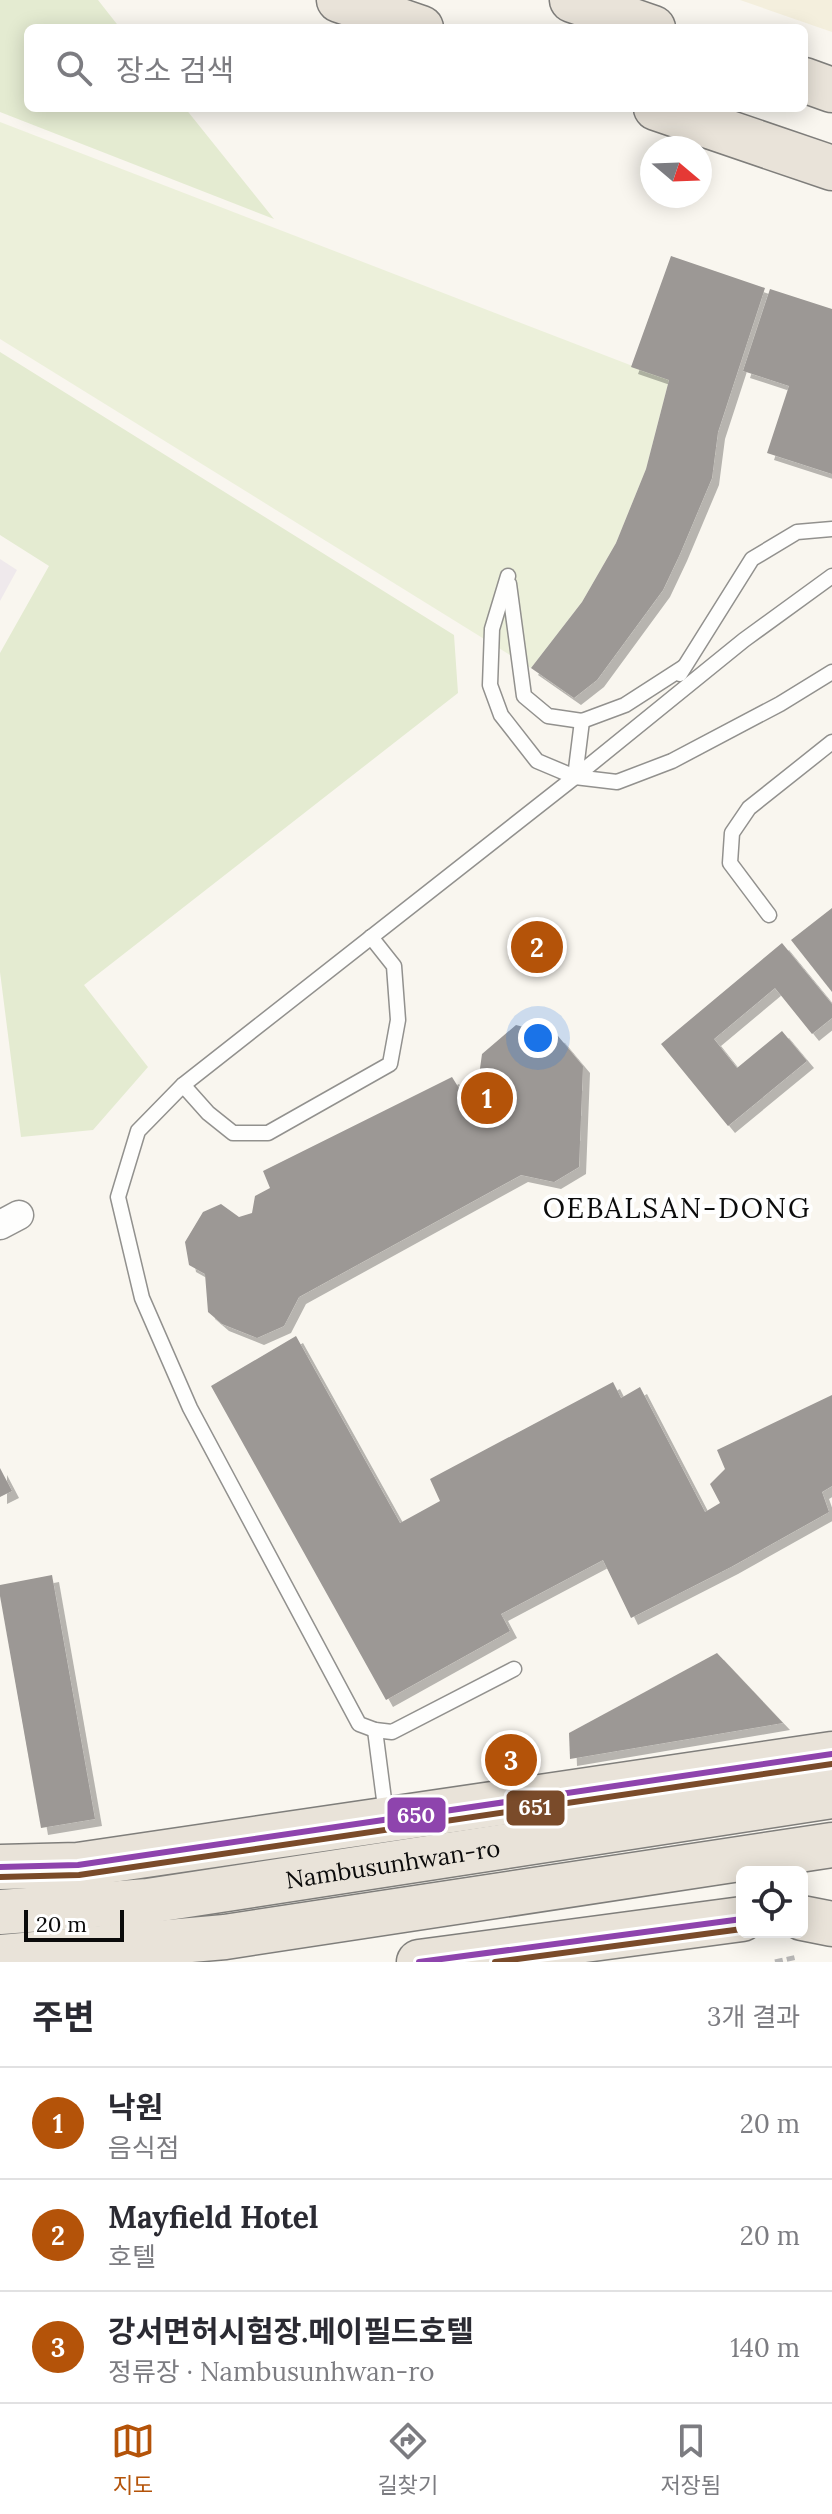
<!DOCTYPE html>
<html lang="ko">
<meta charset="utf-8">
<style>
:root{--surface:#fff;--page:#f7f7f7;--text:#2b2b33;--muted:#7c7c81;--line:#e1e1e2;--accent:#b45309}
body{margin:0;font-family:Lora,"Noto Sans KR",serif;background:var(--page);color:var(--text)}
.controls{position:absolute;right:24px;bottom:24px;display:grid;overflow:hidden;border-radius:12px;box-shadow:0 4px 20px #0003}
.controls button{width:72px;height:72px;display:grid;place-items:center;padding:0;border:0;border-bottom:2px solid var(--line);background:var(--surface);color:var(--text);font:40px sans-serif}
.compass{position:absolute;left:640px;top:136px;width:72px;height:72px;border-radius:50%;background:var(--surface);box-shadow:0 4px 20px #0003;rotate:109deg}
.scale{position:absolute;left:24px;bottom:20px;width:100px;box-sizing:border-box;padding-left:8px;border:4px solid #0b0b0b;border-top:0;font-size:22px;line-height:28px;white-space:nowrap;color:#0b0b0b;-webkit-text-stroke:6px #fff;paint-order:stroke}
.you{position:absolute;left:538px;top:1038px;width:28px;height:28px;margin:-20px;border:6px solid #fff;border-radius:50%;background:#1a73e8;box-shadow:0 0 0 12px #1a73e833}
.badge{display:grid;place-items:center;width:52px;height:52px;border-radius:50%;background:var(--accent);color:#fff;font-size:26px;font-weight:700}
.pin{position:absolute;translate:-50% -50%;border:4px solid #fff;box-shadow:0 2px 8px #0006}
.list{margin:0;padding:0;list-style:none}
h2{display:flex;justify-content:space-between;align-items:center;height:104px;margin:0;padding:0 32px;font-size:34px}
h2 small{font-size:26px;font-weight:400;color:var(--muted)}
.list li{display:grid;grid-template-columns:52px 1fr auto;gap:24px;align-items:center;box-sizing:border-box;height:112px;padding:0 32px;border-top:2px solid var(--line)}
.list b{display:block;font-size:30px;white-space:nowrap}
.list p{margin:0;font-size:26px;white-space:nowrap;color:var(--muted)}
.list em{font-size:26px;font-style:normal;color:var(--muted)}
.icon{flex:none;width:44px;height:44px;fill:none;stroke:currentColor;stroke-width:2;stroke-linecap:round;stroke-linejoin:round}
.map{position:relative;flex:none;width:832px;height:1962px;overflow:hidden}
.search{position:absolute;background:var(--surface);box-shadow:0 4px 20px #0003;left:24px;right:24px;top:24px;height:88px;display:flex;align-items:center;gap:20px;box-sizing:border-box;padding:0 28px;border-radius:12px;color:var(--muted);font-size:30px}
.sheet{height:440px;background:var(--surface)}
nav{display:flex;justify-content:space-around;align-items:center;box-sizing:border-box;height:112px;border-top:2px solid var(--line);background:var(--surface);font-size:22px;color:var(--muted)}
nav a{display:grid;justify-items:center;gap:4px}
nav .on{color:var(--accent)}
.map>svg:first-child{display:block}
.industrial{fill:#efe9ec}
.farmland{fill:#f4efdd}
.green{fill:#e4ebd1}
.pitch{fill:#ecf0da}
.building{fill:#9c9895;filter:url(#shadow)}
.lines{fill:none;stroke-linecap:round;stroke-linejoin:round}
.lane-casing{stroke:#92918e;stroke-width:17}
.street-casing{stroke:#92918e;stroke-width:31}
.primary-casing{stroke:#7f7e7b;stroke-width:47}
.path{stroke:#b7b6b5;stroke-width:5;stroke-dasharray:8 4;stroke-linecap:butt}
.lane{stroke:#fefefd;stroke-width:14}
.street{stroke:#fefefd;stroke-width:28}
.primary{stroke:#e9e3d9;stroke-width:44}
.bus-1-casing{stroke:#fff;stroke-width:12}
.bus-2-casing{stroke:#fff;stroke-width:12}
.bus-1{stroke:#8e44ad;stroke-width:6}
.bus-2{stroke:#7a4b2a;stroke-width:6}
.labels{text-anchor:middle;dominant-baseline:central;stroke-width:8;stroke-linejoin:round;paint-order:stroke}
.street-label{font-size:24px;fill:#0b0b0b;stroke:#fff}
.quarter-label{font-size:28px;letter-spacing:2px;fill:#0b0b0b;stroke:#fff}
.line-badge{stroke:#fff;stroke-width:3}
.badge-label{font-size:22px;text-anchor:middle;font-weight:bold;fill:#fff}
</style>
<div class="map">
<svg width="832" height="1962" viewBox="0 0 832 1962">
<defs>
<filter id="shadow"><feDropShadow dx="7" dy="7" stdDeviation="0" flood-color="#0004"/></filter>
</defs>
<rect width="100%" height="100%" fill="#f9f6ef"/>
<path class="industrial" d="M0 559 17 570 0 601Z"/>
<path class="farmland" d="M740 0H832V32Z"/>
<g class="green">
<path d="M0 0H98L120 28H28V108H185L274 219 0 112Z"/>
<path d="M0 352 454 635 458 693 84 985 148 1067 93 1130 21 1137 0 972V653L49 566 0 535Z"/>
</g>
<path class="pitch" d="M0 122 669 380 646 469 616 543 582 602 531 668 0 339Z"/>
<g class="building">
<path d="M671 256 765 288 718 432 712 478 680 554 663 590 597 680 574 698 531 668 582 602 616 543 646 469 669 380 631 367Z"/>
<path d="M770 289 832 309V474L767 453 789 386 743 371Z"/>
<path d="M832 908V992L791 940Z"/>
<path d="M782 943 832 1004V1018L812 1034 775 988 714 1039 737 1068 782 1031 807 1061 728 1126 661 1044Z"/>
<path d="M516 1025 558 1036 583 1066 579 1167 554 1182 521 1175 299 1297 284 1326 257 1338 222 1324 208 1312 205 1274 189 1265 185 1242 203 1212 221 1204 239 1217 252 1213 255 1196 270 1188 263 1171 452 1077 462 1093 478 1083 482 1054Z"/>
<path d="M296 1336 400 1523 440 1501 430 1479 613 1382 621 1398 640 1387 705 1512 720 1503 710 1484 725 1469 717 1450 832 1395V1486L822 1492 829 1512 731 1567 631 1618 603 1560 501 1614 510 1631 386 1700 211 1386Z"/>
<path d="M0 1468 12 1491 0 1497Z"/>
<path d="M52 1575 95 1819 41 1828 0 1596V1585Z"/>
<path d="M717 1653 783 1723 570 1759 569 1733Z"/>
</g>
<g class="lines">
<defs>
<g id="lane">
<path d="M508 576 492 629 490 685 501 715 537 761 575 777 617 782 672 761 780 704 832 672"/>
<path d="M509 584 524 696 548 716 582 721 625 705 684 667"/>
<path d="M680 674 752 559 797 532 832 529"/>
<path d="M575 777 582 721"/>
<path d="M769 915 730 863 732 833 749 808 832 742"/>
<path d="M183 1085 208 1113 233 1133H268L390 1064 398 1020 394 966 371 937"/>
<path d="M514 1669 392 1732 375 1730 359 1724 190 1408 142 1298 118 1197 138 1131 183 1085 575 777 744 640 832 576"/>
<path d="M375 1730 386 1815"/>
</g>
<path id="street" d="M0 1225 19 1215"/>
<g id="primary">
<path d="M339 0 421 28"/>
<path d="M572 0 653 28"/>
<path d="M804 80 832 90"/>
<path d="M656 108 832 168"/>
<path d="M0 1867 78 1865 832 1754"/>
<path id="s1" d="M0 1912 148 1901 832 1796"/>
<path d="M802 1918 832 1924"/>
<path d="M0 1957 225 1937 832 1845"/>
<path d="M419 1962 742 1919"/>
</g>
</defs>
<use href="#lane" class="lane-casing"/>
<use href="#street" class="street-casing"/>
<use href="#primary" class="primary-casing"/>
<path class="path" d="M775 1962 797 1957"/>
<use href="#lane" class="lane"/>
<use href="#street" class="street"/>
<use href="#primary" class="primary"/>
<defs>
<g id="bus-1">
<path d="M0 1867 78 1865 832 1754"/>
<path d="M419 1962 742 1919"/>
</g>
<g id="bus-2">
<path d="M0 1877 79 1875 832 1764"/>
<path d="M495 1962 742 1929"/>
</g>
</defs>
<use href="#bus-1" class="bus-1-casing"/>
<use href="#bus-2" class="bus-2-casing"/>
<use href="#bus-1" class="bus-1"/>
<use href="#bus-2" class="bus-2"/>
</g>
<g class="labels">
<g class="street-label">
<text stroke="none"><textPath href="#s1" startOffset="396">Nambusunhwan-ro</textPath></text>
</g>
<g class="quarter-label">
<text x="677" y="1208">OEBALSAN-DONG</text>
</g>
</g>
<g class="line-badge">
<rect x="505" y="1789" width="61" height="38" rx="8" fill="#7a4b2a"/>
<rect x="386" y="1796" width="61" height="38" rx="8" fill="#8e44ad"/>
</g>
<g class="badge-label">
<text x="535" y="1815">651</text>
<text x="416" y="1823">650</text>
</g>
</svg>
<div class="controls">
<button><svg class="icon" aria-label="locate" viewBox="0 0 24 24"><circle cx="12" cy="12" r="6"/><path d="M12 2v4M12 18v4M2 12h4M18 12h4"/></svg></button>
</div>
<svg class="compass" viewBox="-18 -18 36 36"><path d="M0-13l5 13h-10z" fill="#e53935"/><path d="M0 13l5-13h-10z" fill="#7c7c81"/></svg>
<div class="scale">20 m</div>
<div class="you"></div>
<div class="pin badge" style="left:487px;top:1098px">1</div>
<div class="pin badge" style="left:537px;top:947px">2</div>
<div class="pin badge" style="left:511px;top:1760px">3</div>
<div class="search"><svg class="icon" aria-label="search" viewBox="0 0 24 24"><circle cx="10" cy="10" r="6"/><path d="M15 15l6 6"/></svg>장소 검색</div>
</div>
<section class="sheet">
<h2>주변<small>3개 결과</small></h2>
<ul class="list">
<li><span class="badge">1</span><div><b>낙원</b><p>음식점</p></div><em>20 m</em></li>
<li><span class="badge">2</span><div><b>Mayfield Hotel</b><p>호텔</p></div><em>20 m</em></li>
<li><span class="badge">3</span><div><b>강서면허시험장.메이필드호텔</b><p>정류장 · Nambusunhwan-ro</p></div><em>140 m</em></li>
</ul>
</section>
<nav>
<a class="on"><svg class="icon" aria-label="map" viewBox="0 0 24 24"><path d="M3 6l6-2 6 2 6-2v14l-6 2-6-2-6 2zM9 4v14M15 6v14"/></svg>지도</a>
<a><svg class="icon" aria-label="directions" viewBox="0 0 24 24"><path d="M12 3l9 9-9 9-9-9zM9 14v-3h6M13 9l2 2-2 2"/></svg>길찾기</a>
<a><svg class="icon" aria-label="saved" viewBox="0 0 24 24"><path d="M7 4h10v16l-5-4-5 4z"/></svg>저장됨</a>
</nav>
